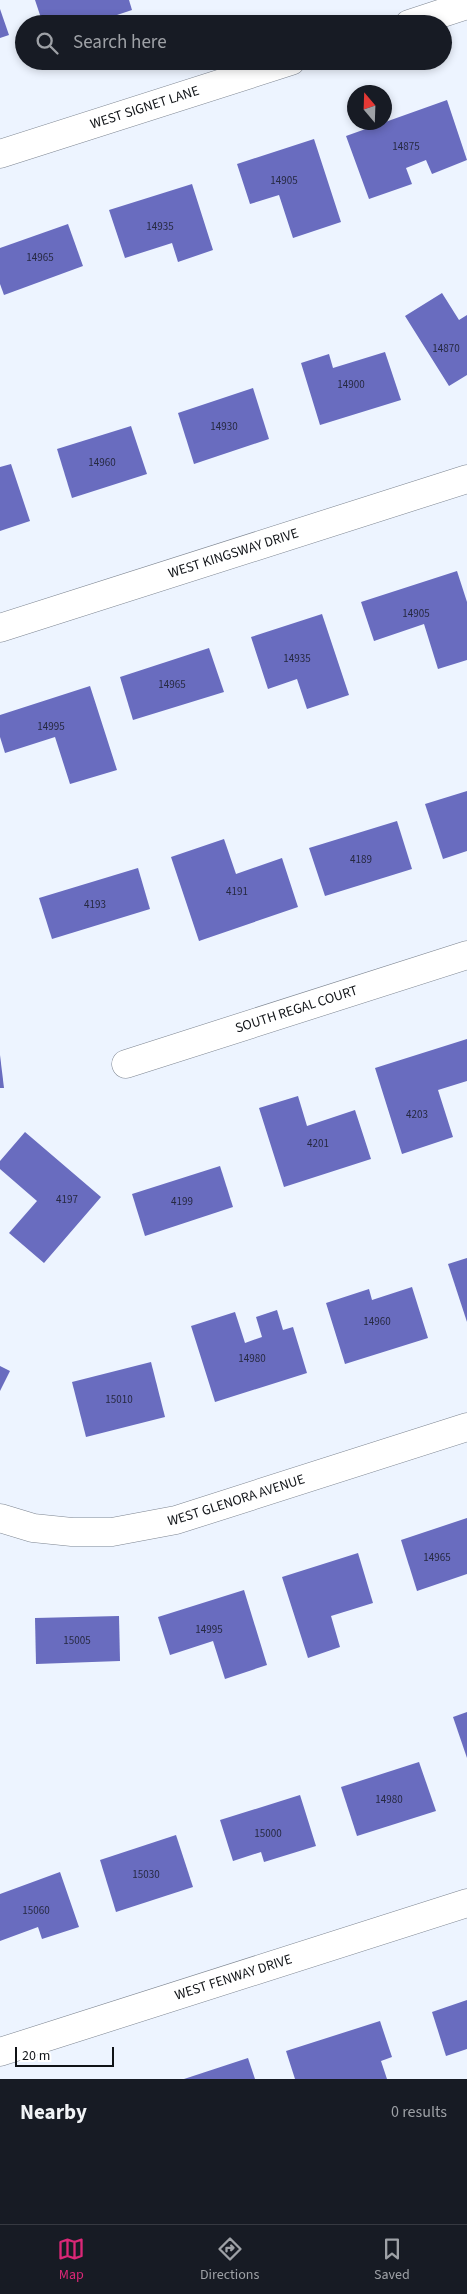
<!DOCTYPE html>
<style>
:root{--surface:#171b24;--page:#242831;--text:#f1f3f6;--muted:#9ea1a6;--line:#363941;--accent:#db2777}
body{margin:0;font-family:"Source Sans 3",sans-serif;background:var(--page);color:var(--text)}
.compass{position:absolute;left:347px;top:85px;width:45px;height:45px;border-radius:50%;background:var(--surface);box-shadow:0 2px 8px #0003;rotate:341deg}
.scale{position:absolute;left:15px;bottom:12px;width:99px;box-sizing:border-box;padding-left:5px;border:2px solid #101317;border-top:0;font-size:14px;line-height:18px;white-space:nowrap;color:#101317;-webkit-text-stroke:4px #fff;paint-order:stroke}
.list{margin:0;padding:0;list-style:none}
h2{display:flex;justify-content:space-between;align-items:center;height:65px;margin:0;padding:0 20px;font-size:21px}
h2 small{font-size:16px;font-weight:400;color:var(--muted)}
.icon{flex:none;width:28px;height:28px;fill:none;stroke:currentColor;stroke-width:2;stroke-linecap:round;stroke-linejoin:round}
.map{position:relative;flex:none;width:467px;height:2079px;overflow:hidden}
.search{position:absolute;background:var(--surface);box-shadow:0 2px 8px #0003;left:15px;right:15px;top:15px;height:55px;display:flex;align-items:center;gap:12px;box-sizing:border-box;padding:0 18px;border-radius:28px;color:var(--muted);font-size:19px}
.sheet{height:145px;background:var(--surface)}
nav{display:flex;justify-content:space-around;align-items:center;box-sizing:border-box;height:70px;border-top:1px solid var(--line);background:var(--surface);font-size:14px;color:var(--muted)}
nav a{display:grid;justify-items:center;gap:2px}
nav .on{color:var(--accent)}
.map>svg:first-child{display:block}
.building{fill:#696cbf}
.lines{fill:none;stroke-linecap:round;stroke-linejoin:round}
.street-casing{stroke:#7d8591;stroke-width:29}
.street{stroke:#fff;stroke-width:28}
.labels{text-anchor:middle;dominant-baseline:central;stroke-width:4.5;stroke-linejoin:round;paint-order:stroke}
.number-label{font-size:11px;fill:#262941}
.street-label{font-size:14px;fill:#101317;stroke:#fff}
</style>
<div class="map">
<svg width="467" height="2079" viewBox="0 0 467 2079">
<rect width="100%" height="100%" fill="#edf4ff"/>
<g class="building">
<path d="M35 0H129L132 10 90 24H43Z"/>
<path d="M0 9 9 35 0 38Z"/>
<path d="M447 100 467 160 432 174 426 160 406 168 412 184 369 199 346 136Z"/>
<path d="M314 139 341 222 293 238 279 195 250 204 237 164Z"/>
<path d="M192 184 213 250 178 262 172 243 125 258 109 210Z"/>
<path d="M68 224 83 266 4 295 0 284V248Z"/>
<path d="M442 293 459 320 467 315V375L449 386 405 316Z"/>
<path d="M385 352 401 400 320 425 301 363 329 354 333 368Z"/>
<path d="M253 388 269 439 194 464 178 413Z"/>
<path d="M131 426 147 474 72 498 57 449Z"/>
<path d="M11 464 30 521 0 531V467Z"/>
<path d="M457 571 467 602V660L438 669 424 624 374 641 361 602Z"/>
<path d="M322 614 349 695 307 709 297 679 268 689 251 637Z"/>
<path d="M209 648 224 692 133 720 120 677Z"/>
<path d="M90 686 117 770 70 784 55 737 5 753 0 737V715Z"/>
<path d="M467 791V851L443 859 425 804Z"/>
<path d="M397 821 412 869 325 896 309 848Z"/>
<path d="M224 839 236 874 282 858 298 907 199 941 171 857Z"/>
<path d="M138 868 150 909 52 939 39 898Z"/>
<path d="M467 1039V1081L438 1090 453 1137 402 1154 375 1068Z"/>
<path d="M0 1055 4 1088H0Z"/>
<path d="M298 1096 307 1126 355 1110 371 1159 284 1187 259 1108Z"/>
<path d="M25 1132 101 1197 44 1263 9 1233 37 1201 0 1169V1161Z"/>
<path d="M220 1166 233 1207 145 1236 132 1194Z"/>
<path d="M467 1258V1322L448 1264Z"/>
<path d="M412 1287 428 1338 345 1364 326 1303 369 1289 372 1300Z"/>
<path d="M277 1310 283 1330 293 1327 307 1373 215 1402 191 1326 235 1312 245 1343 262 1337 256 1317Z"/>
<path d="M151 1362 165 1417 86 1437 72 1382Z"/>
<path d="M0 1366 10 1371 0 1391Z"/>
<path d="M467 1518V1574L417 1591 401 1540Z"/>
<path d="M358 1553 373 1603 331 1616 340 1647 308 1658 282 1577Z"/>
<path d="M244 1590 267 1665 225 1679 213 1641 170 1655 158 1617Z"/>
<path d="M119 1616 120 1661 36 1664 35 1618Z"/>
<path d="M467 1712V1758L453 1717Z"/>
<path d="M419 1762 436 1811 357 1836 341 1787Z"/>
<path d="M300 1795 316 1846 264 1862 261 1852 233 1861 220 1820Z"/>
<path d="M176 1835 193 1887 116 1912 100 1860Z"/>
<path d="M60 1872 79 1927 42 1939 38 1927 0 1941V1894Z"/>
<path d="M467 2000V2049L446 2056 432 2012Z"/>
<path d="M380 2021 392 2057 381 2061 387 2079H295L286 2051Z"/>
<path d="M248 2058 255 2079H184Z"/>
</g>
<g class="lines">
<defs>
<g id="street">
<path d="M409 24 467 5"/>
<path id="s1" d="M0 154 291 61"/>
<path id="s2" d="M0 628 467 479"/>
<path id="s3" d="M126 1064 467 955"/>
<path id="s4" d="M0 1518 33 1528 72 1532H112L176 1520 467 1427"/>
<path id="s5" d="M0 2052 467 1903"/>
</g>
</defs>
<use href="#street" class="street-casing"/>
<use href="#street" class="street"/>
</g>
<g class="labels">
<g class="number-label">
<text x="406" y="146">14875</text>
<text x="284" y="180">14905</text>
<text x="160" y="226">14935</text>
<text x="40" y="257">14965</text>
<text x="446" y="348">14870</text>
<text x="351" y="384">14900</text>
<text x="224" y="426">14930</text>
<text x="102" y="462">14960</text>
<text x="416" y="613">14905</text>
<text x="297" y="658">14935</text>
<text x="172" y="684">14965</text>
<text x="51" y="726">14995</text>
<text x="361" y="859">4189</text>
<text x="237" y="891">4191</text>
<text x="95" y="904">4193</text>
<text x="417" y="1114">4203</text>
<text x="318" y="1143">4201</text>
<text x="67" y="1199">4197</text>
<text x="182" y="1201">4199</text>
<text x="377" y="1321">14960</text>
<text x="252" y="1358">14980</text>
<text x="119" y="1399">15010</text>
<text x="437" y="1557">14965</text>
<text x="209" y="1629">14995</text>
<text x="77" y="1640">15005</text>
<text x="389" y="1799">14980</text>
<text x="268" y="1833">15000</text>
<text x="146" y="1874">15030</text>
<text x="36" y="1910">15060</text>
</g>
<g class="street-label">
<text stroke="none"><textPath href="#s1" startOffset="152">WEST SIGNET LANE</textPath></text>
<text stroke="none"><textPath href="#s2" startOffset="245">WEST KINGSWAY DRIVE</textPath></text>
<text stroke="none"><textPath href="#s3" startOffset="179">SOUTH REGAL COURT</textPath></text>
<text stroke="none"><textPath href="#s4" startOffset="242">WEST GLENORA AVENUE</textPath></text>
<text stroke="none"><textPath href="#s5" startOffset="245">WEST FENWAY DRIVE</textPath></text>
</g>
</g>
</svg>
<svg class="compass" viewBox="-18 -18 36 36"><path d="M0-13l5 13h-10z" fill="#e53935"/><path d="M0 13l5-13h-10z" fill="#9ea1a6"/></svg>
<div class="scale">20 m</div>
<div class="search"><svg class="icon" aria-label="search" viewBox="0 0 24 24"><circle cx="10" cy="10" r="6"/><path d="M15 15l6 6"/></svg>Search here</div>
</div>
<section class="sheet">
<h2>Nearby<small>0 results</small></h2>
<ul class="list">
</ul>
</section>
<nav>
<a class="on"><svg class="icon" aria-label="map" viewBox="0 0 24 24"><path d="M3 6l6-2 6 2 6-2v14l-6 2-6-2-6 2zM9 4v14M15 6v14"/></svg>Map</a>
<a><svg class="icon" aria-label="directions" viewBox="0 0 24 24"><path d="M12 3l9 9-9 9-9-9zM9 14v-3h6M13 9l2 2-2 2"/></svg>Directions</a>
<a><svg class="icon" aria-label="saved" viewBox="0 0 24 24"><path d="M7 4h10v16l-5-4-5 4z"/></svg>Saved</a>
</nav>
